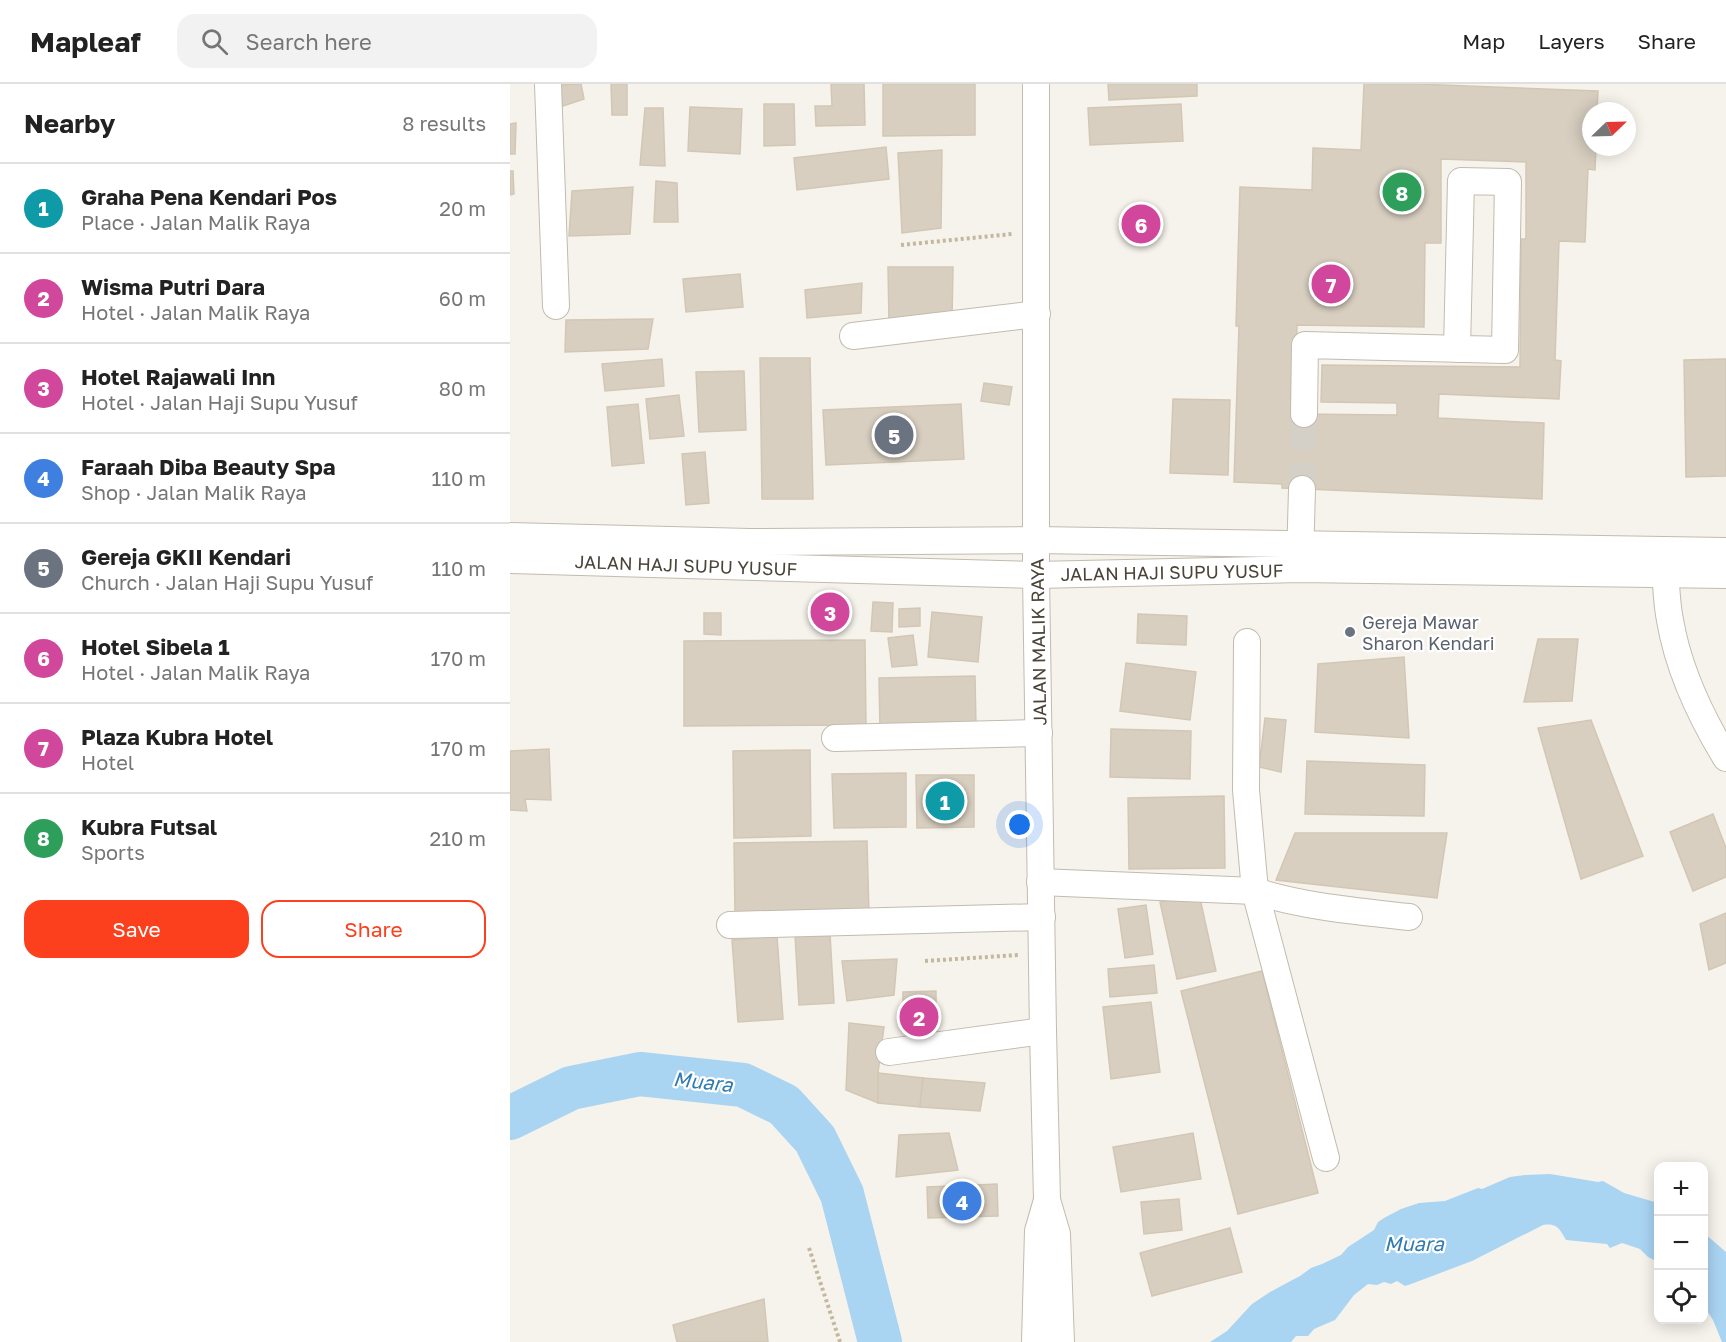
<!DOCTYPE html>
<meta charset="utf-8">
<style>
:root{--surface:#fff;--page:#f2f2f2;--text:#222;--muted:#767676;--line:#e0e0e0;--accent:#fc3f1d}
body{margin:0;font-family:"Golos Text",sans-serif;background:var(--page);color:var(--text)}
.controls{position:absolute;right:18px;bottom:18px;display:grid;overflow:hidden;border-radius:12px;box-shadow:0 3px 15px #0003}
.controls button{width:54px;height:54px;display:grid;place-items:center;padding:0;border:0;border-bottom:2px solid var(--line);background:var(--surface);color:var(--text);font:30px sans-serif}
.compass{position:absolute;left:1072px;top:18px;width:54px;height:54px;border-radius:50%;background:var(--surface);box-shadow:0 3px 15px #0003;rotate:67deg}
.you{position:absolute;left:510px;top:741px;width:21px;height:21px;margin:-15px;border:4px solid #fff;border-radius:50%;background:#1a73e8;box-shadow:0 0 0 9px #1a73e833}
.badge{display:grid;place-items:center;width:39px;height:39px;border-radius:50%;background:var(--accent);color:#fff;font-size:20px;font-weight:700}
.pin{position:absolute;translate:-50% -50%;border:3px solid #fff;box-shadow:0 2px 6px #0006}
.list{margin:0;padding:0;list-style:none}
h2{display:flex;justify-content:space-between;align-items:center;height:78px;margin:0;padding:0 24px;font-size:26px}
h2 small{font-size:20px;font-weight:400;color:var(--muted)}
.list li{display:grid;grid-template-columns:39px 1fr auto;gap:18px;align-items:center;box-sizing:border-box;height:90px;padding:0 24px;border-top:2px solid var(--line)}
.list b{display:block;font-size:22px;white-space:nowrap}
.list p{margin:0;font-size:20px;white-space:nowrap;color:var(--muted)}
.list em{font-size:20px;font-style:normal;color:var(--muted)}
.actions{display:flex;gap:12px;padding:18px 24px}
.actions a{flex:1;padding:14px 0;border:2px solid var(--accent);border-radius:18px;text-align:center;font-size:21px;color:var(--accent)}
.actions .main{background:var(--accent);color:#fff}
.icon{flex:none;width:33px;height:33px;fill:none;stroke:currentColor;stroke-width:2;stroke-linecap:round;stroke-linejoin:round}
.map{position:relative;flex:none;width:1216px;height:1258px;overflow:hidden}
header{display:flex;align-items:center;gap:36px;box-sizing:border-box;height:84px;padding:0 30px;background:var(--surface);border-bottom:2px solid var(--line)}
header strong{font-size:28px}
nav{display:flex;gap:33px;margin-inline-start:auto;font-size:21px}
.search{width:420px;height:54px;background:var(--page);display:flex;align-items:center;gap:15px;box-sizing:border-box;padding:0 21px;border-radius:18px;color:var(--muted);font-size:22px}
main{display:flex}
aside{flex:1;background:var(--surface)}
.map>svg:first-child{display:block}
.water{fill:#a9d4f2}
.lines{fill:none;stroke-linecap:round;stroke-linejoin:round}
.river{stroke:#a9d4f2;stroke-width:44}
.building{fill:#d8cfc1;stroke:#d3c7b4;stroke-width:1.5;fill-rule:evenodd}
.minor-tunnel{stroke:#d4d0c8;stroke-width:26;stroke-dasharray:26 13;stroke-linecap:butt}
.minor-casing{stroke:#c2bbae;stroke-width:28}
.path{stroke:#c4b79f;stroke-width:4;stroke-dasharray:3 3;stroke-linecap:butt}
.minor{stroke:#fff;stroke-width:26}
.worship-dot{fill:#6b7280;stroke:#fff;stroke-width:2}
.labels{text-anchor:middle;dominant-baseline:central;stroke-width:4.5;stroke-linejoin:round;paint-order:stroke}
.street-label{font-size:18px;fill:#4b4439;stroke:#fff}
.worship-label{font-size:18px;fill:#5b616d;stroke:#fff;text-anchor:start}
.water-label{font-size:20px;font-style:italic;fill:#2e7ab2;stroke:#fff}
</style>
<header>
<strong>Mapleaf</strong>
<div class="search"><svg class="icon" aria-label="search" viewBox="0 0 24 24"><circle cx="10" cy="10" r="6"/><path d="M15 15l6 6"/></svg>Search here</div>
<nav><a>Map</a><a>Layers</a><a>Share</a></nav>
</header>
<main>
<aside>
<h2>Nearby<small>8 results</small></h2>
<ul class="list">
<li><span class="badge" style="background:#0f9aa8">1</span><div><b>Graha Pena Kendari Pos</b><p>Place · Jalan Malik Raya</p></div><em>20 m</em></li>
<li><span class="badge" style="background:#d1479c">2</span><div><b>Wisma Putri Dara</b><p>Hotel · Jalan Malik Raya</p></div><em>60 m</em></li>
<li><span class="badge" style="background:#d1479c">3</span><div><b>Hotel Rajawali Inn</b><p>Hotel · Jalan Haji Supu Yusuf</p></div><em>80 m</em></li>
<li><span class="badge" style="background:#3f7fe0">4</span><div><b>Faraah Diba Beauty Spa</b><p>Shop · Jalan Malik Raya</p></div><em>110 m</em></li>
<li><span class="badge" style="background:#6b7280">5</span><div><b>Gereja GKII Kendari</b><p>Church · Jalan Haji Supu Yusuf</p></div><em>110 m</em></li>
<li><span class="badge" style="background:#d1479c">6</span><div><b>Hotel Sibela 1</b><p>Hotel · Jalan Malik Raya</p></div><em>170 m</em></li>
<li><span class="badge" style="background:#d1479c">7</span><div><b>Plaza Kubra Hotel</b><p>Hotel</p></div><em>170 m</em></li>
<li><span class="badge" style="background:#2e9e5b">8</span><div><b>Kubra Futsal</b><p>Sports</p></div><em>210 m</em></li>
</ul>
<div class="actions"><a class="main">Save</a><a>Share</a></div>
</aside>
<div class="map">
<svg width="1216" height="1258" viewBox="0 0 1216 1258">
<rect width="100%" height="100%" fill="#f6f3ec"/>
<g class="water">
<path d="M1040 1090 1088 1098 1093 1097 1114 1109 1148 1119V1178L1138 1173 1130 1165 1112 1159 1100 1164 1097 1160 1056 1156C1049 1144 1047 1139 1033 1141L962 1177 901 1200 895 1202 887 1197 881 1200 874 1198 867 1201 858 1200 844 1211 825 1236 804 1245 798 1252H786L781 1258H700L717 1247 742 1220 760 1208 790 1192 801 1184 812 1180 831 1171 838 1163 864 1146 868 1138 874 1134 891 1125 909 1119 935 1117 968 1104 972 1105 1000 1093 1015 1091Z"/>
<path d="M1194 1149 1216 1168V1258H1212L1203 1236 1194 1222Z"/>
</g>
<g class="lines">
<path class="river" d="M0 1034 61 1004 130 990 233 1001 274 1021 305 1055 332 1110 370 1258"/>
</g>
<g class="building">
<path d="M71 0 74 15 53 22 48 1Z"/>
<path d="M101 0H117V31H102Z"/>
<path d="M321 0H354L355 41 306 42 305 22H322Z"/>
<path d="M373 0H465V51L373 52Z"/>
<path d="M598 0H687V12L599 16Z"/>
<path d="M854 0H906L1088 7 1087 27H1081V63H1086L1085 86 1078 85 1075 158 1049 157 1045 276 1051 277 1049 315 929 310 928 334 1034 339 1032 415 772 404V400L724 398 729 242H726L730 103 802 106 803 64 851 66ZM931 75 1016 78V155H1011L1010 283 812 281 811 318 887 319V331L786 330 787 241 914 243 915 159H931Z"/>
<path d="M254 20H284L285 61 254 62Z"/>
<path d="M671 20 673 57 580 61 578 24Z"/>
<path d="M180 23 232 25 230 70 178 67Z"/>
<path d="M135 24H153L155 82 130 81Z"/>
<path d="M6 39 5 70H0V40Z"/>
<path d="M376 63 379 95 287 106 284 74Z"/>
<path d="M432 66 431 144 392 149 388 69Z"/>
<path d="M0 87H3L4 110 0 111Z"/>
<path d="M146 97 167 99 168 138H144Z"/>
<path d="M123 103 120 150 59 152 62 107Z"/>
<path d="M378 183H443L442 235 379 238Z"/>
<path d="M230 190 233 223 176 228 173 195Z"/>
<path d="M352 199 351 229 297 234 295 206Z"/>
<path d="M143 235 138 265 55 268 56 236Z"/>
<path d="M250 274H300L303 415H252Z"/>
<path d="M152 275 154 302 95 307 92 280Z"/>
<path d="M1216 275V392L1176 393 1174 276Z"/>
<path d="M234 287 236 346 189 348 186 288Z"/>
<path d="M474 299 502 303 499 321 471 317Z"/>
<path d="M169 311 174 352 140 355 136 315Z"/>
<path d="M663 315 720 316 718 391 660 389Z"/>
<path d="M128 320 134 379 102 382 97 323Z"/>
<path d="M451 320 454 375 316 381 313 326Z"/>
<path d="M195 368 199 419 176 421 172 370Z"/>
<path d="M363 518 383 519 382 548 361 547Z"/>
<path d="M410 524V542L389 543V525Z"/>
<path d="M422 528 472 533 468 578 418 573Z"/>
<path d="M194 529H211V551L194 550Z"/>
<path d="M628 530 677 532 676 561 627 559Z"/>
<path d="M403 551 407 581 382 583 378 554Z"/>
<path d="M1028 555H1068L1062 617 1014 618Z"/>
<path d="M355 556 356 641 174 642V557Z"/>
<path d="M894 573 899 654 805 648 808 580Z"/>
<path d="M616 579 686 588 680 636 610 627Z"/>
<path d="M465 592 466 643 370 645 369 594Z"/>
<path d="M755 634 776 636 771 688 749 683Z"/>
<path d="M1081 636 1133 772 1071 795 1028 644Z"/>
<path d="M601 645 681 647 680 695 600 693Z"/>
<path d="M39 665 41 716 15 715 17 727 0 726V667Z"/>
<path d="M300 666 301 752 224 754 223 667Z"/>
<path d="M797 677 915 681 914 732 795 730Z"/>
<path d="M396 689V743L324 744 322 690Z"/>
<path d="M406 691H464V743L407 744Z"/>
<path d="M714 712 715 784 619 785 618 714Z"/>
<path d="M1203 730 1216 764V793L1183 807 1160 748Z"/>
<path d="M785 749H937L927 814 766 796Z"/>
<path d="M357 757 359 829 225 831 224 759Z"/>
<path d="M689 810 706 887 667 895 650 818Z"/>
<path d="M636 821 643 870 615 874 608 825Z"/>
<path d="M1216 829V879L1199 886 1190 840Z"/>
<path d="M320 850 324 919 289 921 285 851Z"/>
<path d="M267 852 273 935 228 938 222 856Z"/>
<path d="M387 875 384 911 337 917 332 877Z"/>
<path d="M644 881 647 909 600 913 598 885Z"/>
<path d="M752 887 808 1109 728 1130 671 907Z"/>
<path d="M426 907V923H393V908Z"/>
<path d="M641 918 650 988 601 995 593 923Z"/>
<path d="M394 924H426L424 943 392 942Z"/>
<path d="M339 939 374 943 368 989V1019L336 1006Z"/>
<path d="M368 989 413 994 410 1023 368 1019Z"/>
<path d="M413 994 475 999 470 1027 410 1023Z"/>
<path d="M439 1049 448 1086 386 1093 389 1051Z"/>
<path d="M683 1049 691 1095 611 1108 603 1063Z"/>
<path d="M487 1100 488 1132 418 1134 417 1103Z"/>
<path d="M669 1115 672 1146 634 1150 631 1118Z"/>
<path d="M720 1144 732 1188 642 1212 630 1169Z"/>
<path d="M254 1215 258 1258H167L163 1241Z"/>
</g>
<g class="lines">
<path class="minor-tunnel" d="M792 405 794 330"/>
<defs>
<g id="minor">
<path d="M38 0 46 222"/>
<path d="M526 0V491L533 947 537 1116 547 1150 551 1258"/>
<path d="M343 252 527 230"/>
<path d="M794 330 795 261 995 266 998 98 951 97 947 265"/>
<path d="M0 452 240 458 526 456 1216 467"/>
<path d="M0 476 526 491 790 485 1216 491"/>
<path d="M790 476 792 405"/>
<path d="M1155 476C1156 496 1156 517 1160 536 1168 584 1191 633 1216 674"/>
<path d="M737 558 736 706 745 807 816 1074"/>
<path d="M325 654 529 649"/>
<path d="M530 798 745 807C795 823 847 827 899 833"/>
<path d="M220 841 532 833"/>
<path d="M379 968 533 947"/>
<path d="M525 1258 528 1147 537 1116"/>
</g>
</defs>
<use href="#minor" class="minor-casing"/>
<g class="path">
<path d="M391 161 502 150"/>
<path d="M415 877 508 871"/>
<path d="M299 1164 330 1258"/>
</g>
<use href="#minor" class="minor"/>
</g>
<circle class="worship-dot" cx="840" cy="548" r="6"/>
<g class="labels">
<g class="street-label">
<text transform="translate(176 481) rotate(2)">JALAN HAJI SUPU YUSUF</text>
<text transform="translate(662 488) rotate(-1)">JALAN HAJI SUPU YUSUF</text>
<text transform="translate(528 558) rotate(-91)">JALAN MALIK RAYA</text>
</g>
<g class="worship-label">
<text x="852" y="538">Gereja Mawar<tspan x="852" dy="21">Sharon Kendari</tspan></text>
</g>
<g class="water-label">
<text transform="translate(193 997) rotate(6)">Muara</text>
<text x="904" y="1159">Muara</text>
</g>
</g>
</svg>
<div class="controls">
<button>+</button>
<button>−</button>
<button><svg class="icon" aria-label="locate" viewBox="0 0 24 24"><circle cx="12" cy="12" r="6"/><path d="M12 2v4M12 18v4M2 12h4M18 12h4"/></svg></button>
</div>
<svg class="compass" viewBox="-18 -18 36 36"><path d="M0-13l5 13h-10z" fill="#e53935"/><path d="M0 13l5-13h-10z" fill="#767676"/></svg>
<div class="you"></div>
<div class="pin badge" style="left:435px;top:717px;background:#0f9aa8">1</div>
<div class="pin badge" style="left:409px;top:933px;background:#d1479c">2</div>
<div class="pin badge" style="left:320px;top:528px;background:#d1479c">3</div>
<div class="pin badge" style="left:452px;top:1117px;background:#3f7fe0">4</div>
<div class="pin badge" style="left:384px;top:351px;background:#6b7280">5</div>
<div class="pin badge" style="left:631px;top:140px;background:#d1479c">6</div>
<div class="pin badge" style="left:821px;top:200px;background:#d1479c">7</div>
<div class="pin badge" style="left:892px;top:108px;background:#2e9e5b">8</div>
</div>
</main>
